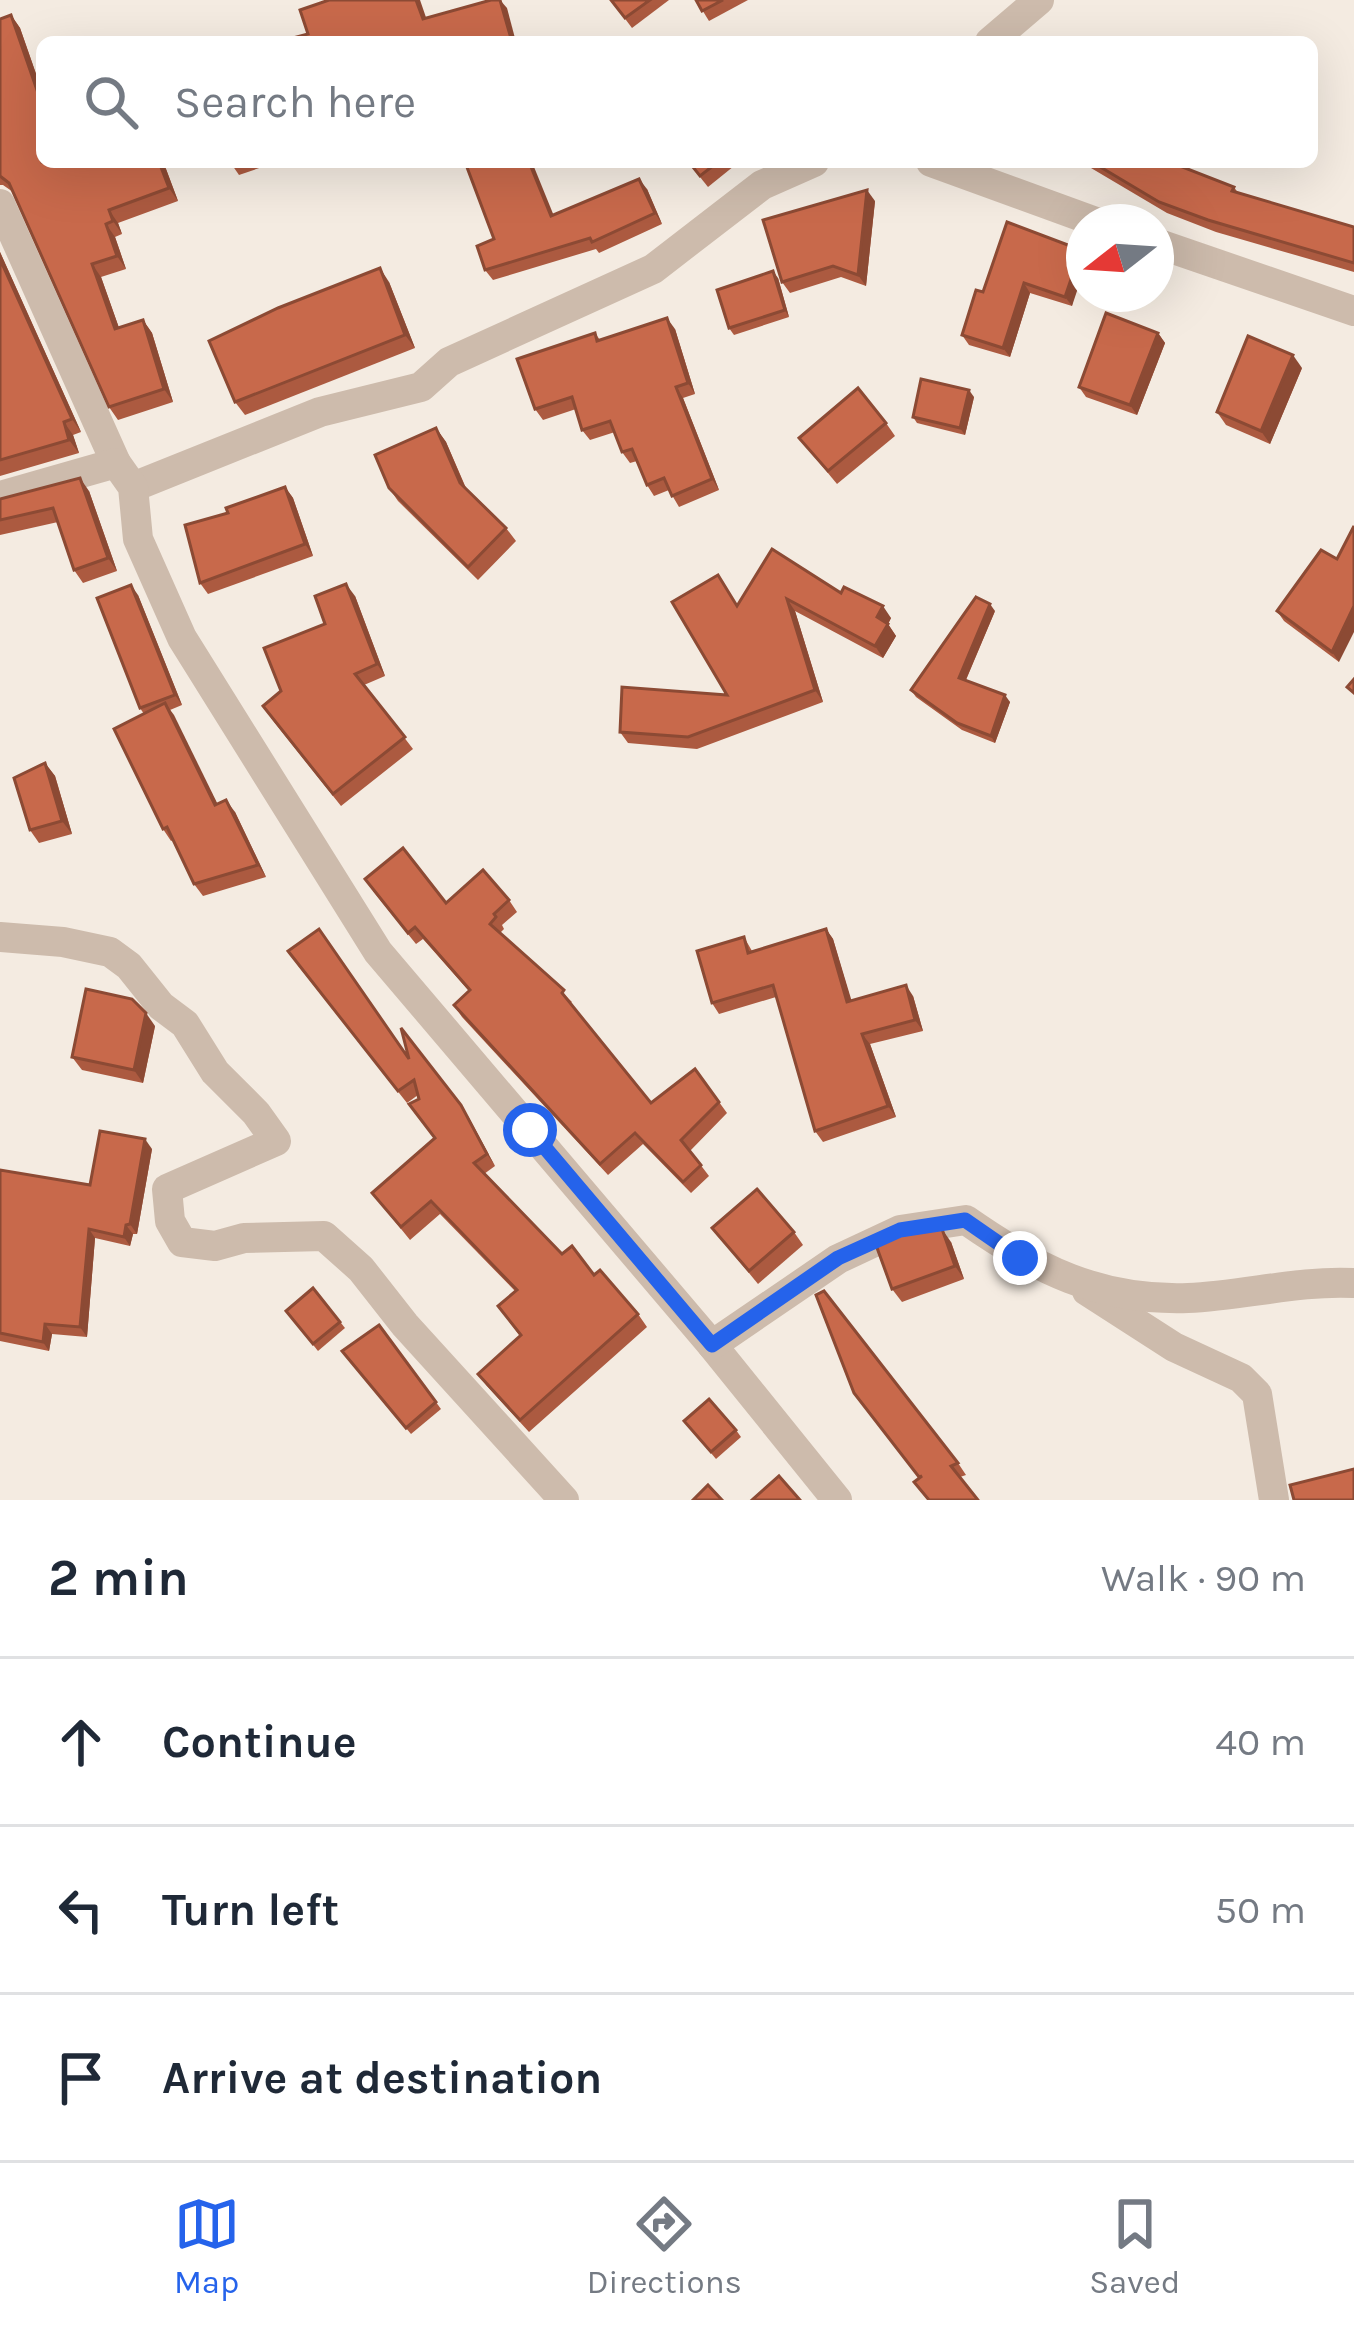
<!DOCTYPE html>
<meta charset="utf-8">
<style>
:root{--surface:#fff;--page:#f6f6f7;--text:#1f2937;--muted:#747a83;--line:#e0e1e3;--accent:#2563eb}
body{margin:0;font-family:Karla,sans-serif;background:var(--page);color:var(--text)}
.compass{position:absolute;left:1066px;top:204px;width:108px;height:108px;border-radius:50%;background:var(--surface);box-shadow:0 12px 48px #0002;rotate:253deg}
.stop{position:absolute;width:36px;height:36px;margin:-27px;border:9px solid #2563eb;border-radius:50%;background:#fff}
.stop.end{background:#2563eb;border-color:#fff;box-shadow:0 3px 12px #0008}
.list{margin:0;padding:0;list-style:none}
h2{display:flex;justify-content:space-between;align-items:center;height:156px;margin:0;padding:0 48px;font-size:51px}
h2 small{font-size:39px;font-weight:400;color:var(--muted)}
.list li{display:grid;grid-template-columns:78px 1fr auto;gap:36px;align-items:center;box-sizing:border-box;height:168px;padding:0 48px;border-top:3px solid var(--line)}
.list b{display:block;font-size:45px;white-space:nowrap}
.list em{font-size:39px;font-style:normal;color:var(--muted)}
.icon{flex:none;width:66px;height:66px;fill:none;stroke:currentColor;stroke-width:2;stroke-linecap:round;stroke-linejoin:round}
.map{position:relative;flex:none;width:1354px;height:1500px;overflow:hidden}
.search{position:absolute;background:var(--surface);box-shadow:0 12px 48px #0002;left:36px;right:36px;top:36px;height:132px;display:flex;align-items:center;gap:30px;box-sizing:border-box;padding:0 42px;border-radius:18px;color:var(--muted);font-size:45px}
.sheet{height:660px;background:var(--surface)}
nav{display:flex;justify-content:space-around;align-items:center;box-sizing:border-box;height:168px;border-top:3px solid var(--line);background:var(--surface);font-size:33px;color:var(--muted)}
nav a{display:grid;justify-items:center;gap:6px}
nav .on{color:var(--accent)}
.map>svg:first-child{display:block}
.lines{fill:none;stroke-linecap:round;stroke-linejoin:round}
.minor{stroke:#cdbbac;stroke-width:30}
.wall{fill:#ac5a40}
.shaded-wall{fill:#8c4a34}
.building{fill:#c8694b;stroke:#8c4a34;stroke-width:3}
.route{stroke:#2563eb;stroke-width:15}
</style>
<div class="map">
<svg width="1354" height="1500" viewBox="0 0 1354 1500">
<rect width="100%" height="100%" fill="#f4ebe1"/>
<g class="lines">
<g class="minor">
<path d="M990 42 1039 0"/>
<path d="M931 162 1096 222"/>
<path d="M0 204 116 463"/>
<path d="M1156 243 1354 311"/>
<path d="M133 487 320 412 421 387 449 362 653 269 762 185 814 162"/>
<path d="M0 496 116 463 133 487 138 539 182 638 378 952 712 1345 837 1500"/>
<path d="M0 937 63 942 110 952 129 966 161 1006 185 1024 215 1072 256 1113 276 1141 167 1189 170 1221 182 1242 215 1246 244 1238 324 1236 361 1269 405 1325 564 1500"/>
<path d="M1087 1291 1174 1347 1241 1378 1257 1394 1274 1500"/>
<path d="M712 1345 838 1259 900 1230 966 1220C1036 1269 1099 1301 1188 1298 1243 1296 1299 1280 1354 1283"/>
</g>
</g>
<g class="wall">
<path d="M611 0H669L632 28Z"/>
<path d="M696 0H748L709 21Z"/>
<path d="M11 15 20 28 42 91 137 163 162 162 166 169 178 201 118 223 122 234 115 237 126 269 101 277 119 328 143 320 152 333 173 402 118 420 109 407 13 192 3 185H0V19Z"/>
<path d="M230 162H277L239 175Z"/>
<path d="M688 162H739L708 187Z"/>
<path d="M1086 162H1172L1234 187 1238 193 1354 227V272L1216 232 1167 213 1091 168Z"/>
<path d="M647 189 662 224 599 253 596 249 493 280 485 270 494 239 554 215Z"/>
<path d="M875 201 866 286 841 277 790 293 782 282Z"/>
<path d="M1081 250 1072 306 1030 293 1010 357 969 345 962 335 983 292Z"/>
<path d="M0 252 81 432 73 435 79 453 0 476Z"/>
<path d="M778 278 789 317 734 335 729 328Z"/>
<path d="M389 282 415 348 245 415 235 402Z"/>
<path d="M675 329 695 394 683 398 719 490 679 507 669 490 654 496 647 485 637 461 630 463 622 452 615 432 590 440 582 430 576 409 543 420 535 409 595 333 600 340Z"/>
<path d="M1158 333 1165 343 1137 415 1086 397 1079 387Z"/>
<path d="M1302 368 1270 444 1226 425 1217 412Z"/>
<path d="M974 397 965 435 917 423 913 417Z"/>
<path d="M886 423 895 436 837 484 799 438Z"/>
<path d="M436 428 446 442 466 488 506 528 516 541 478 580 398 501 389 488Z"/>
<path d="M285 487 293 498 313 556 208 594 200 583 228 513Z"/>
<path d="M89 491 117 571 83 583 74 570 58 522 0 535V499Z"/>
<path d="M1337 559 1339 662 1284 621 1277 611Z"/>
<path d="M726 587 737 605 841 593 891 618 888 624 896 636 883 658 795 611 823 702 697 749 628 743 620 732 727 695Z"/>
<path d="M138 595 182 705 170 710 217 804 235 812 266 877 203 896 194 884 173 840 171 841 163 829 144 714 140 708Z"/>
<path d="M355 596 385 676 364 685 413 749 341 806 271 718 281 691 325 624Z"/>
<path d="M995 611 966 680 1010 702 995 743 962 730 916 697 911 690Z"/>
<path d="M45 763 55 776 72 834 39 843 30 830Z"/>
<path d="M373 891 446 903 509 900 517 912 502 925 504 929 500 933 572 1002 570 1003 651 1103 695 1069 727 1113 690 1151 709 1176 691 1193 643 1144 608 1175 462 1017 454 1005 469 991 423 939 416 944Z"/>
<path d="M826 929 833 939 851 1001 913 996 923 1031 870 1044 896 1117 823 1142 815 1131 776 997 719 1014 712 1003 744 937 752 951Z"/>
<path d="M297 964 461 1105 495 1166 484 1174 562 1254 594 1275 638 1314 647 1327 529 1432 487 1386 478 1374 520 1336 498 1306 516 1292 440 1214 410 1240 372 1193 435 1138 418 1095 407 1103Z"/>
<path d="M155 1026 143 1083 82 1070 72 1057Z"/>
<path d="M152 1149 137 1234H133L130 1246 95 1238 87 1337 52 1334 49 1351 0 1341V1170L90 1185Z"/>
<path d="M712 1228 794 1232 803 1245 758 1284Z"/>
<path d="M951 1242 964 1279 902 1302 892 1289Z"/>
<path d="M313 1288 345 1328 318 1351 286 1311Z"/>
<path d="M379 1325 441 1409 411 1434 347 1358Z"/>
<path d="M684 1421 736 1430 741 1437 716 1459Z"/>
<path d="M958 1463 966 1475 960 1477 978 1500H928L914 1482Z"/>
</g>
<g class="shaded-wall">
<path d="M416 0H420L430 29 423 19Z"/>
<path d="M500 0 507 8 516 42H512Z"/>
<path d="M11 15 20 28 42 91 38 93Z"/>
<path d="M159 162H162L166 169 178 201 169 188Z"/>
<path d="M529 162H532L558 226 551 216Z"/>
<path d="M639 179 647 189 662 224 655 213Z"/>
<path d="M867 190 875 201 866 286 858 275Z"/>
<path d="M109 210 118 223 122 234 113 221Z"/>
<path d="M106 224 115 237 126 269 117 256Z"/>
<path d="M1081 250 1084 254V270L1072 306 1065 297Z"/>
<path d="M0 252 81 432 72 419 0 259Z"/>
<path d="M92 264 101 277 124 342 115 329Z"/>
<path d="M380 268 389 282 415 348 405 335Z"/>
<path d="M773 271 778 278 789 317 785 310Z"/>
<path d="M1024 283 1030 293 1010 357 1003 348Z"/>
<path d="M667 318 675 329 695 394 688 383Z"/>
<path d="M143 320 152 333 173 402 164 389Z"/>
<path d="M1158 333 1165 343 1137 415 1130 405Z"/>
<path d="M1293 355 1302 368 1270 444 1261 431Z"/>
<path d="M676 387 683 398 719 490 712 479Z"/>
<path d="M969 390 974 397 965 435 960 428Z"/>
<path d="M64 422 73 435 79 453 69 440Z"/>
<path d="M436 428 446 442 469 496 460 483Z"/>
<path d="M80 478 89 491 117 571 108 558Z"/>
<path d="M285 487 293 498 313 556 305 544Z"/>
<path d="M346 584 355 596 385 676 377 664Z"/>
<path d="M131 585 138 595 182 705 175 695Z"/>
<path d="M787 599 795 611 823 702 815 690Z"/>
<path d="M990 604 995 611 964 684 959 678Z"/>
<path d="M883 606 891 618 888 624 896 636 883 658 875 646 877 617Z"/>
<path d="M1354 606V632L1339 662 1332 652Z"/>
<path d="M1005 695 1010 702 995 743 991 736Z"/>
<path d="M165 703 174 715 224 817 215 805Z"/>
<path d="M45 763 55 776 72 834 62 821Z"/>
<path d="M226 800 235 812 266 877 258 865Z"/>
<path d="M826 929 833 939 855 1012 847 1002Z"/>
<path d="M906 985 913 996 923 1031 915 1020Z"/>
<path d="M146 1013 155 1026 143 1083 134 1070Z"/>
<path d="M862 1034 870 1044 896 1117 888 1106Z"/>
<path d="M461 1105 469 1118 495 1166 487 1154Z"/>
<path d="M145 1139 152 1149 137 1234 130 1224Z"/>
<path d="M126 1225 133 1234 130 1246 124 1237Z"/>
<path d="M89 1229 95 1238 87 1337 80 1327Z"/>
<path d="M942 1229 951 1242 964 1279 955 1266Z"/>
<path d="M45 1324 52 1334 49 1351 43 1342Z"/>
</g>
<g class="building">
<path d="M329 0H416L423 19 491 0H500L512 42H278L308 34 300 10Z"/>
<path d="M611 0H650L625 18Z"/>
<path d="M696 0H723L702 11Z"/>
<path d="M11 15 38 93 42 92V162H131L132 165 140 162H159L169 188 109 210 113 221 106 224 117 256 92 264 115 329 143 320 164 389 109 407 9 183 0 176V19Z"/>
<path d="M465 162H529L551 216 639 179 655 213 592 242 590 238 485 270 477 246 494 239Z"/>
<path d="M689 162H718L700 176Z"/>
<path d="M1092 162H1172V163L1234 187 1232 191 1354 227V263L1208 220 1159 202Z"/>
<path d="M867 190 858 275 833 266 782 282 763 220Z"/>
<path d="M1007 222 1081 250 1065 297 1024 283 1003 348 962 335 976 290 983 292Z"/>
<path d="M0 259 72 419 64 422 69 440 0 460Z"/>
<path d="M380 268 405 335 235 402 209 341 278 308Z"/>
<path d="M773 271 785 310 729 328 717 290Z"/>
<path d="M1106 313 1158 333 1130 405 1079 387Z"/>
<path d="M667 318 688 383 676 387 712 479 672 496 664 478 647 485 632 449 622 452 610 421 582 430 572 397 535 409 517 359 595 333 597 341Z"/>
<path d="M1248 336 1293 355 1261 431 1217 412Z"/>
<path d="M921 379 969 390 960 428 913 417Z"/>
<path d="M858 388 886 423 828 471 799 438Z"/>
<path d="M436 428 460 483 506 528 468 567 389 488 375 455Z"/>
<path d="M80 478 108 558 74 570 53 508 0 520V499Z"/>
<path d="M285 487 305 544 200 583 185 525 228 513 226 508Z"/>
<path d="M1354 526V606L1332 652 1277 611 1321 550 1337 559Z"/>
<path d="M772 549 841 593 844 587 883 606 877 617 888 624 875 646 787 599 815 690 688 737 620 732 622 687 727 695 672 602 718 575 737 606Z"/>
<path d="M346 584 377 664 355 674 405 737 333 794 263 706 281 691 264 648 325 624 315 596Z"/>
<path d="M131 585 175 695 140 708 97 598Z"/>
<path d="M976 597 990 604 959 678 1005 695 991 736 957 723 911 690Z"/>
<path d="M1354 679V693L1347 687Z"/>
<path d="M165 703 215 805 226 800 258 865 194 884 167 827 163 829 114 729Z"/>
<path d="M45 763 62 821 30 830 14 778Z"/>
<path d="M403 848 446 903 483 870 509 900 494 914 496 917 490 924 564 990 562 993 651 1103 695 1069 719 1102 681 1140 701 1165 683 1182 635 1133 600 1164 454 1005 470 990 415 927 408 933 365 879Z"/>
<path d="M319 929 409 1059 401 1028 461 1105 487 1154 474 1163 562 1254 572 1246 594 1275 600 1270 638 1314 520 1420 478 1374 521 1335 498 1306 517 1290 431 1201 401 1227 372 1193 435 1138 409 1104 419 1099 414 1080 398 1091 288 951Z"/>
<path d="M826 929 847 1002 906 985 915 1020 862 1034 888 1106 815 1131 773 985 712 1003 697 951 744 937 748 953Z"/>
<path d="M86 989 132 999 146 1013 134 1070 72 1057Z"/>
<path d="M100 1131 145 1139 130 1224 126 1225 124 1237 89 1229 80 1327 45 1324 43 1342 0 1333V1170L90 1185Z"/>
<path d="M757 1189 794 1232 749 1271 712 1228Z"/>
<path d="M942 1229 955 1266 892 1289 876 1245 896 1236Z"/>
<path d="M313 1288 340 1322 313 1344 286 1311Z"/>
<path d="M824 1291 958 1463 951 1466 978 1500H929L914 1482 922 1476 919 1477 854 1393 816 1295Z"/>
<path d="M379 1325 436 1402 406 1428 342 1351Z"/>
<path d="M709 1399 736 1430 711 1452 684 1421Z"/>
<path d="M1354 1469V1500H1294L1290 1485Z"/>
<path d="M779 1476 800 1500H752Z"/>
<path d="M708 1485 722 1500H693Z"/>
</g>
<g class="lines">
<path class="route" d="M530 1130 712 1345 838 1258 900 1230 965 1220 1020 1258"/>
</g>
</svg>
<svg class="compass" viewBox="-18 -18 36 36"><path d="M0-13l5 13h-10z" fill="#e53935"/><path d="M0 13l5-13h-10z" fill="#747a83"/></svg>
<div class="stop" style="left:530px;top:1130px"></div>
<div class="stop end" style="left:1020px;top:1258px"></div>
<div class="search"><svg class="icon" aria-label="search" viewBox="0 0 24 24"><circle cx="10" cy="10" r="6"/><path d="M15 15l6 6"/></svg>Search here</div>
</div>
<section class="sheet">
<h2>2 min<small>Walk · 90 m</small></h2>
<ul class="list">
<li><svg class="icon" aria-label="ahead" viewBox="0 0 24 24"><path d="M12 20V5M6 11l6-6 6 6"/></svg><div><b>Continue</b></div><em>40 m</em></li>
<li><svg class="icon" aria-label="left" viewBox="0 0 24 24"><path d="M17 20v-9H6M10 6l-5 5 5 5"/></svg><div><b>Turn left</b></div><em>50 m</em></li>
<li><svg class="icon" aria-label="arrive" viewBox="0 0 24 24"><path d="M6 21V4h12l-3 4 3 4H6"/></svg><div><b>Arrive at destination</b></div></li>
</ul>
</section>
<nav>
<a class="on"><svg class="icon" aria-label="map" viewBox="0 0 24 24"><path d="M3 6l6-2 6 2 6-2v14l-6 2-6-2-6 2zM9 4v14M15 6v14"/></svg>Map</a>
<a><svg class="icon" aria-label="directions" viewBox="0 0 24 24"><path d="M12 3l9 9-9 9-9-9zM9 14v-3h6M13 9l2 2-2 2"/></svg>Directions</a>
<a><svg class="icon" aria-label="saved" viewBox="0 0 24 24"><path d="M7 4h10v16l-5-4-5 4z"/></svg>Saved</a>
</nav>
